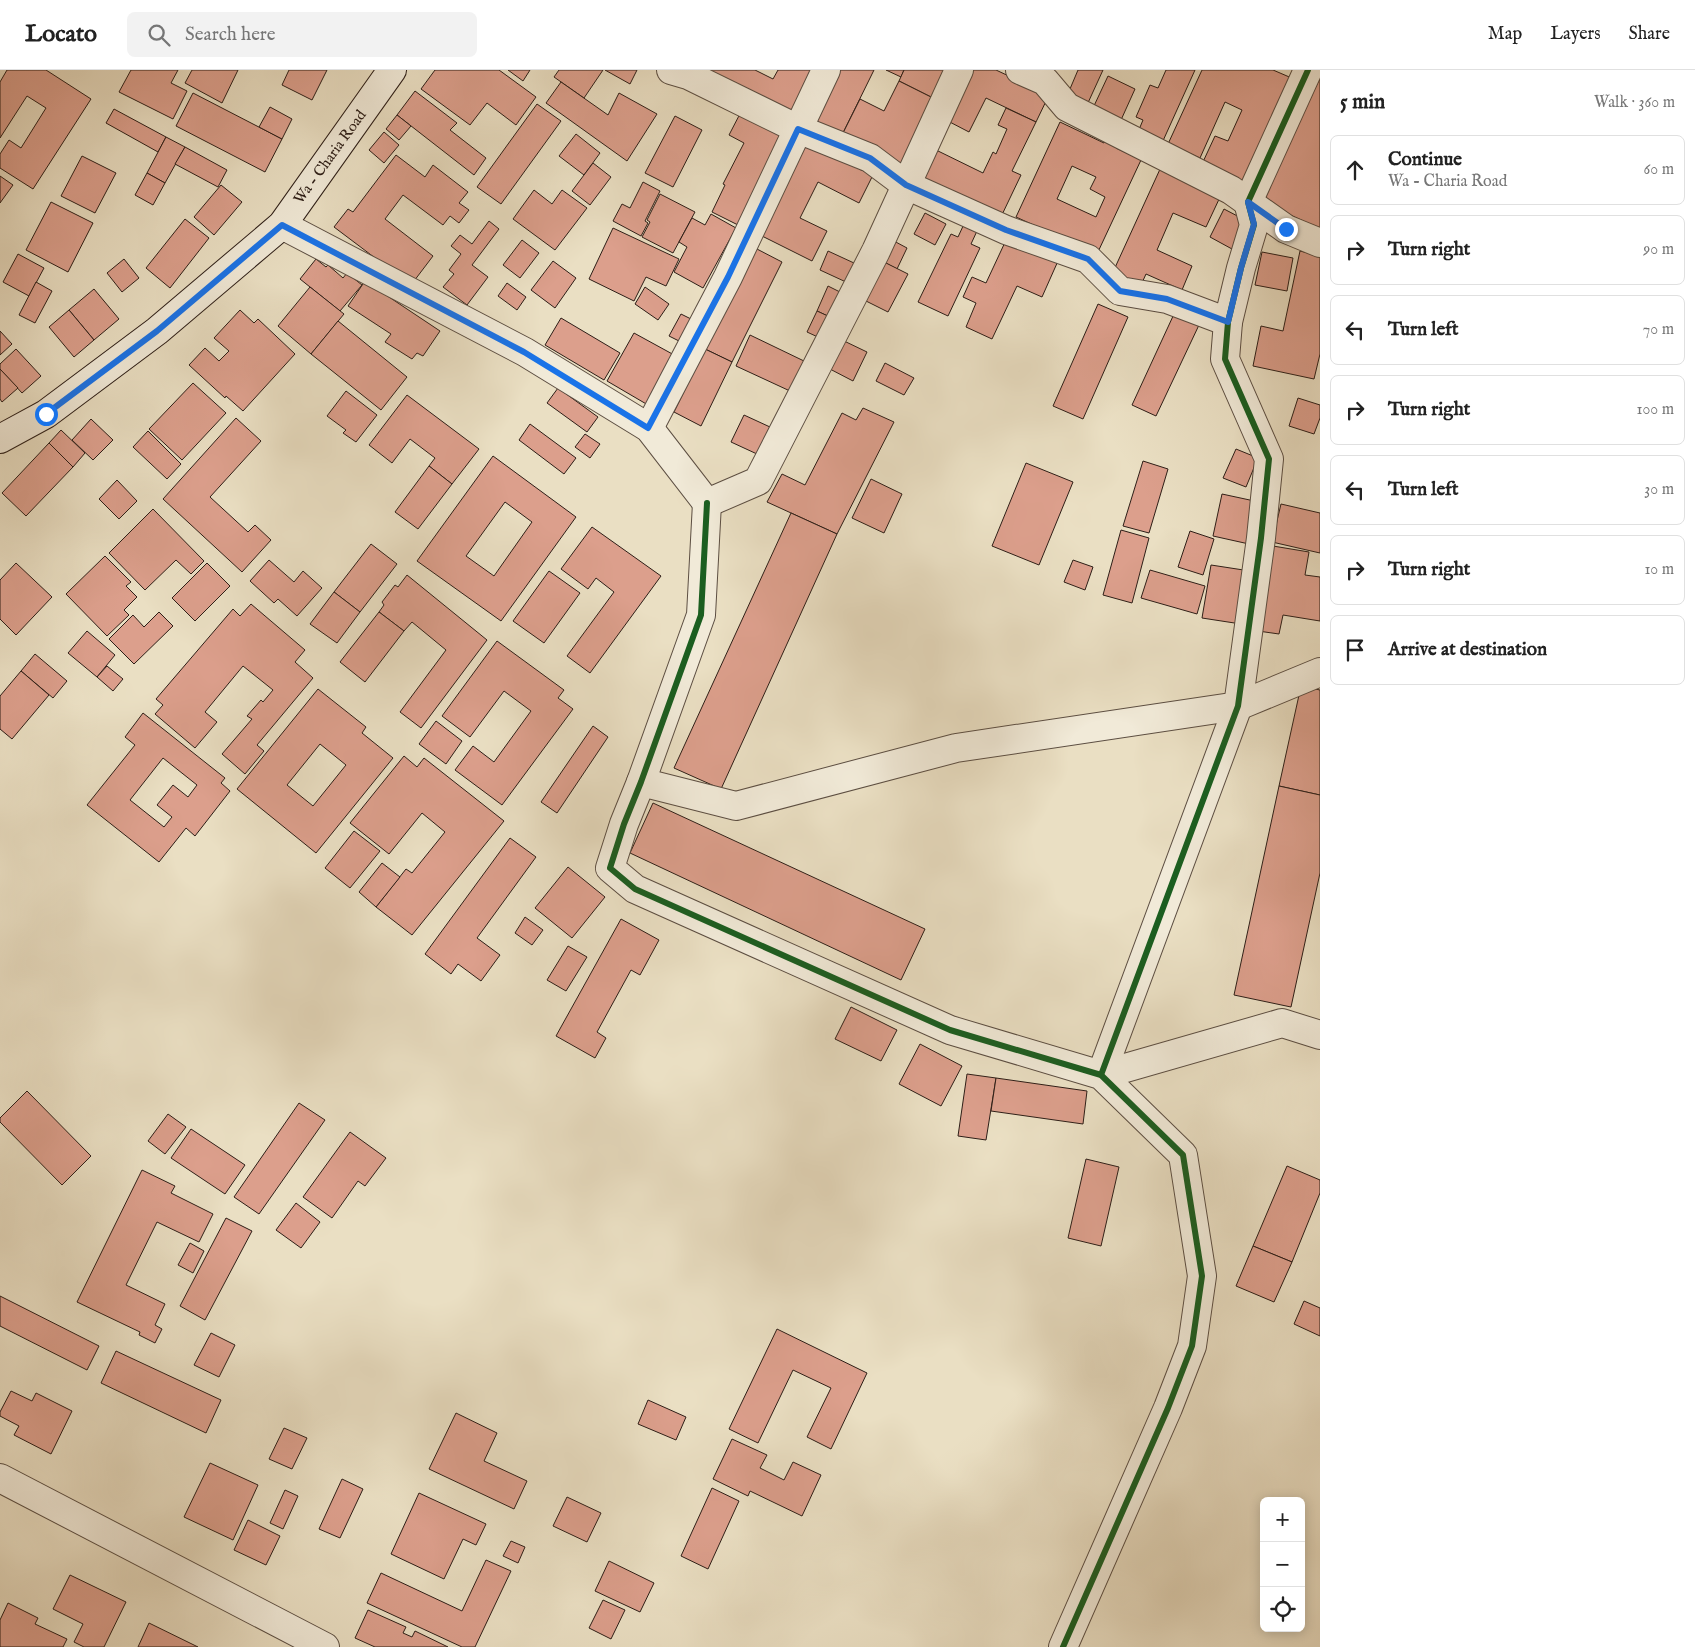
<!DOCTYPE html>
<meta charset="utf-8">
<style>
:root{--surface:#fff;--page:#f2f2f2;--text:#222;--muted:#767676;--line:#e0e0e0}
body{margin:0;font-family:"IM FELL English",serif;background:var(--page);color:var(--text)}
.controls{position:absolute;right:15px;bottom:15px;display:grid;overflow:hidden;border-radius:8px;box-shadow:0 2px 12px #0003}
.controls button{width:45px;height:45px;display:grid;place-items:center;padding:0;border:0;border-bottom:1px solid var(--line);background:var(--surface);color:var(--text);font:25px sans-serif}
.stop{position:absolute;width:15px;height:15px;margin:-11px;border:4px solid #1a73e8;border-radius:50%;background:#fff}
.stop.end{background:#1a73e8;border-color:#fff;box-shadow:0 1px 5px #0008}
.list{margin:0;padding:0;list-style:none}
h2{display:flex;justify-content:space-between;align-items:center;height:65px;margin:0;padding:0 20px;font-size:21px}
h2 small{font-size:16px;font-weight:400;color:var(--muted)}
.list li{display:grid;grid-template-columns:32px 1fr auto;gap:15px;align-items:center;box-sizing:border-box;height:70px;margin:0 10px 10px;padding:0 10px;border:1px solid var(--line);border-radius:8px}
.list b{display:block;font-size:19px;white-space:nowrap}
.list p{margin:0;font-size:16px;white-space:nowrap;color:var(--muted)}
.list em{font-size:16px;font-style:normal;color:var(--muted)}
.icon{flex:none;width:28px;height:28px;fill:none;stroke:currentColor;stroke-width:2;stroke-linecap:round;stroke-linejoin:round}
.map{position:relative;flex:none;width:1320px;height:1577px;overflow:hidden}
header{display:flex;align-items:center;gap:30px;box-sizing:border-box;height:70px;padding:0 25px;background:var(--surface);border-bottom:1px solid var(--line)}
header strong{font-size:24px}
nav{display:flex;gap:28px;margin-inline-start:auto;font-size:18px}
.search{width:350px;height:45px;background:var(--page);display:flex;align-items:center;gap:12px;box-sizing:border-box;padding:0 18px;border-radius:8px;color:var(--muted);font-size:19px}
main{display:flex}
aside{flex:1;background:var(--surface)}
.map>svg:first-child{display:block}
.building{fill:#dc9f8c;stroke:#2d1e17;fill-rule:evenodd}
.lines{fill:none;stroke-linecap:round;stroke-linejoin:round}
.street-casing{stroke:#5c4e42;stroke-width:30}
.secondary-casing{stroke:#2d1e17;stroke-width:30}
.street{stroke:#f1ead8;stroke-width:28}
.secondary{stroke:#f1ead8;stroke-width:28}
.cycleway-casing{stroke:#f1ead8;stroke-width:9}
.cycleway{stroke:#1b5e20;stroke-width:6}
.route{stroke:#1a73e8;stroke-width:6}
.labels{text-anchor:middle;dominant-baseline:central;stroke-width:4;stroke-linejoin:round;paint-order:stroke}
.street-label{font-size:15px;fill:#2d1e17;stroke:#f1ead8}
</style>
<header>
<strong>Locato</strong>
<div class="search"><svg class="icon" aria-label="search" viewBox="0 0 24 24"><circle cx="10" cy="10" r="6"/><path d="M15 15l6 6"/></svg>Search here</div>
<nav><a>Map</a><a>Layers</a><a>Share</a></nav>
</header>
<main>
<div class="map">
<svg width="1320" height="1577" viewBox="0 0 1320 1577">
<rect width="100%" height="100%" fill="#eadfc3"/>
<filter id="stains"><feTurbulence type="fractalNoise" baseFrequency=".004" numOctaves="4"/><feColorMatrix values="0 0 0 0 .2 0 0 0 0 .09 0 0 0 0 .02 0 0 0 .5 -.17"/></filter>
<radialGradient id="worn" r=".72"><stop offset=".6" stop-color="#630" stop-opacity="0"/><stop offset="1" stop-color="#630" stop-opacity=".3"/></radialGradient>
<g class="building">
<path d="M7 0H46L91 29 33 119 0 98V84L9 70 21 78 46 38 27 26 0 68V12Z"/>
<path d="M131 0H178L171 13 187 21 173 49 119 22Z"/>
<path d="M192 0H238L222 33 185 13Z"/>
<path d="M289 0H327L312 30 282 15Z"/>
<path d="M435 0H499L536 27 516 55 487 33 470 55 421 19Z"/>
<path d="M508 0H530L523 11Z"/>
<path d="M559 0H603L584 28 554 7Z"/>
<path d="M605 0H637L630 14Z"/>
<path d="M704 0H755L773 9 778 0H815L791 47Z"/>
<path d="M835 0H874L841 67 810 51Z"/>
<path d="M886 0H904L901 7Z"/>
<path d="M904 0H946L933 28 899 11Z"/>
<path d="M967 0H996L1049 25 1036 52 986 28 969 62 944 49Z"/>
<path d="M1078 0H1103L1087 35 1067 26Z"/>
<path d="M1166 0H1195L1162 73 1138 62 1143 50 1136 47 1150 15 1158 18Z"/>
<path d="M1202 0H1273L1294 9 1246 114 1202 94 1215 66 1228 71 1242 40 1225 32 1200 88 1168 74Z"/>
<path d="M1108 6 1135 19 1121 50 1093 38Z"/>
<path d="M1319 10H1320V159L1261 131Z"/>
<path d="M899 11 933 28 900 95 841 67 860 29 884 41Z"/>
<path d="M561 12 608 45 619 23 657 44 627 91 546 33Z"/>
<path d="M415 21 457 53 450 60 486 88 474 105 397 45Z"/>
<path d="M193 23 282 69 265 102 176 56Z"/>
<path d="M537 34 561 51 501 134 477 117Z"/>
<path d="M270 37 292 49 282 69 259 57Z"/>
<path d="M743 38 786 60 738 155 712 142 725 115 723 114 744 73 729 65Z"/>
<path d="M1006 38 1036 52 1012 101 1021 105 999 151 918 112 934 79 983 103 993 82 996 84 1007 59 998 55Z"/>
<path d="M114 39 166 67 158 82 106 53Z"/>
<path d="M397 45 411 56 399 70 386 59Z"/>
<path d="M675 46 702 60 673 117 645 103Z"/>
<path d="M1060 52 1104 73 1106 69 1118 74 1116 78 1141 90 1097 184 1016 147ZM1072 96 1096 107 1090 119 1105 127 1096 147 1057 129Z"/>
<path d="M384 62 399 75 384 93 369 80Z"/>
<path d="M576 64 600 83 584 105 559 86Z"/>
<path d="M166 67 185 77 165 113 147 103Z"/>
<path d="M807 72 862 93 859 99 873 105 859 133 818 112 800 148 827 161 812 191 760 165Z"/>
<path d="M185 77 227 100 218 117 175 94Z"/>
<path d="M396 85 425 107 433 95 468 122 459 133 469 140 459 153 450 146 443 155 403 125 385 149 433 186 411 215 334 157 348 139 353 142Z"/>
<path d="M82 86 116 103 95 143 61 126Z"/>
<path d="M593 93 611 107 590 135 572 121Z"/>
<path d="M1161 97 1221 125 1206 157 1173 143 1157 180 1192 196 1182 220 1146 204 1141 215 1113 202Z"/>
<path d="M147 103 165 113 153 135 135 125Z"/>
<path d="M0 106 13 115 0 133Z"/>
<path d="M643 112 660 121 645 151 648 153 641 166 613 151 622 134 630 138Z"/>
<path d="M221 115 242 132 214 165 194 147Z"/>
<path d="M534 120 552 134 562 120 587 138 555 180 513 149Z"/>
<path d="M660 124 695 142 673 183 642 167 650 152 647 150Z"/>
<path d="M51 132 93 153 68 202 26 180Z"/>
<path d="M1224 139 1247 151 1232 179 1210 167Z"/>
<path d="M925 143 946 154 935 175 914 164Z"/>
<path d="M711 144 736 158 703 218 674 202 687 177 679 172 692 148 705 155Z"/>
<path d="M185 149 209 168 170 218 146 198Z"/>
<path d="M489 151 499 159 472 195 488 207 467 235 443 217 454 204 449 200 461 184 451 176 460 165 472 174Z"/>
<path d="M964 154 977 161 971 174 980 178 948 246 918 232 951 164 958 167Z"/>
<path d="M613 158 679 189 666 216 646 207 634 231 589 209Z"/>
<path d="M1007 168 1058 191 1042 227 1017 216 992 269 966 257 976 233 963 227 972 207 986 213Z"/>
<path d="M522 170 539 183 520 208 503 195Z"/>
<path d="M892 170 907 178 897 199 882 191Z"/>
<path d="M755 178 782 192 732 292 705 279Z"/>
<path d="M828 181 854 193 846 212 820 200Z"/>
<path d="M1300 181 1320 186V284L1314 309 1253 296 1261 256 1283 261Z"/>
<path d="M1262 182 1293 188 1287 221 1255 215Z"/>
<path d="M18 184 44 198 29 226 3 212Z"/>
<path d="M124 189 139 208 122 222 107 203Z"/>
<path d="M316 189 326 197 328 195 343 208 347 203 362 215 340 241 300 209Z"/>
<path d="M553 191 576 208 555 238 531 220Z"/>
<path d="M882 191 908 204 888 242 862 229Z"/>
<path d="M365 211 440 261 423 286 417 283 412 289 385 272 391 264 348 236Z"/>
<path d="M36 212 52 221 35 253 19 245Z"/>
<path d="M507 213 526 227 517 240 498 226Z"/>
<path d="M828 216 842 223 830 247 817 241Z"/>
<path d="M310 217 344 244 311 284 278 256Z"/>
<path d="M645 217 669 234 658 250 635 234Z"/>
<path d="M94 219 119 249 94 270 69 240Z"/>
<path d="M1098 234 1128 247 1083 349 1053 336Z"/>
<path d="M69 240 94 270 74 287 49 257Z"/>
<path d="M240 240 254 253 258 249 295 284 243 341 226 326 225 328 189 295 205 278 219 291 229 281 214 268Z"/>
<path d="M817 241 830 247 820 268 807 262Z"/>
<path d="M681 244 699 253 687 275 669 266Z"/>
<path d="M1174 244 1199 255 1156 346 1132 335Z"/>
<path d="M561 248 620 283 604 310 545 275Z"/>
<path d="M338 251 407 307 381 340 311 284Z"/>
<path d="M0 261 12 274 0 285Z"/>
<path d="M634 263 676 286 648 335 607 311Z"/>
<path d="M750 265 804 291 790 321 736 296Z"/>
<path d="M842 270 867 282 853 311 828 298Z"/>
<path d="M16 279 41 306 22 323 0 299V294Z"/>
<path d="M705 279 732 292 701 356 674 342Z"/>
<path d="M885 293 914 308 904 325 876 311Z"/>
<path d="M0 299 18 318 2 332 0 329Z"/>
<path d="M193 313 226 343 182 390 149 359Z"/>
<path d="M558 318 598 347 587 362 547 333Z"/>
<path d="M346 321 377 345 356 372 343 363 346 360 327 346Z"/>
<path d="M407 325 479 379 452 414 429 396 435 388 410 369 392 393 369 375Z"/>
<path d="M1298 328 1320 335V348L1314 364 1289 356Z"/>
<path d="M863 338 894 352 837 464 767 432 782 404 805 415 842 343 856 350Z"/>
<path d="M744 345 770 357 757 384 731 372Z"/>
<path d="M236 348 261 371 210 427 248 462 255 455 271 470 242 502 163 429Z"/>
<path d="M91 349 113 370 93 390 72 370Z"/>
<path d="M530 354 576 388 564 404 519 370Z"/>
<path d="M61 360 85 383 73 397 49 373Z"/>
<path d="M148 361 181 394 167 409 133 377Z"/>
<path d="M585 364 600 374 590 388 575 377Z"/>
<path d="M49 373 73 397 26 446 2 423Z"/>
<path d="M1236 379 1258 388 1246 417 1223 408Z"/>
<path d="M493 386 576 447 501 551 417 491ZM505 432 532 452 494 506 466 486Z"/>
<path d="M1143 391 1168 399 1149 463 1123 456Z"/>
<path d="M1026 393 1073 412 1039 495 992 476Z"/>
<path d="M429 396 452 414 418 459 395 442Z"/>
<path d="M871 409 902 424 884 463 852 448Z"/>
<path d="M117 410 137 431 119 449 99 429Z"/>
<path d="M1222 424 1259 432 1249 474 1213 466Z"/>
<path d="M1281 434 1320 443V483L1272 472Z"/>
<path d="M153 439 204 491 191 504 176 490 145 520 109 483Z"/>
<path d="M791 443 837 464 721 719 674 698Z"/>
<path d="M592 457 661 506 590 603 567 586 614 522 596 508 588 519 561 499Z"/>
<path d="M1121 460 1149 468 1132 533 1103 525Z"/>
<path d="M1190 461 1214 469 1203 505 1178 497Z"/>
<path d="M371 474 397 494 360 542 334 522Z"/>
<path d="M1273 476 1309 482 1305 505 1320 507V551L1283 545 1279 564 1258 561Z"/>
<path d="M105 486 131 512 126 516 137 527 124 540 129 545 107 566 66 524Z"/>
<path d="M269 490 294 512 303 501 322 518 297 546 278 529 274 533 250 511Z"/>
<path d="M1073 490 1093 497 1085 520 1064 512Z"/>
<path d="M16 493 52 527 16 565 0 549V510Z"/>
<path d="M207 493 230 516 195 551 172 528Z"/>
<path d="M1211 495 1250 501 1241 554 1202 548Z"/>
<path d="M1150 500 1205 516 1197 544 1141 528Z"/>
<path d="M549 501 580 523 544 573 513 551Z"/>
<path d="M407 505 487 570 421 658 400 642 446 580 412 552 404 561 379 542 384 535 382 532 395 515 398 517Z"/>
<path d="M334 522 360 542 337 573 310 554Z"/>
<path d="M251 534 305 580 295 592 313 608 257 675 264 681 245 704 222 684 252 649 247 646 261 630 263 632 273 620 243 596 205 642 217 652 195 678 155 644 163 635 156 629 233 539 240 546Z"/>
<path d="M159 542 173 556 134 594 109 569 133 545 144 557Z"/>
<path d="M379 542 404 561 365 612 340 592Z"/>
<path d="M87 561 115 585 97 607 68 583Z"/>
<path d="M497 571 564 620 558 628 573 639 502 735 455 700 473 676 494 692 531 641 504 621 470 667 442 646Z"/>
<path d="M35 584 67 611 53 628 21 601Z"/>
<path d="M107 596 123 609 113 621 97 607Z"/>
<path d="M21 601 49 625 12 669 0 659V626Z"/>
<path d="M1301 616 1320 620V725L1279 716Z"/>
<path d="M318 619 366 657 362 663 393 688 316 783 237 719ZM320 674 346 695 313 736 287 715Z"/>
<path d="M143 643 225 708 221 713 230 721 195 766 186 758 159 792 87 735 135 675 125 667ZM163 688 197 715 188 727 173 715 157 735 172 747 164 757 130 730Z"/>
<path d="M436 651 462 671 446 694 419 674Z"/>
<path d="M593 656 608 667 557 743 541 732Z"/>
<path d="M404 686 417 697 424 688 504 751 412 865 376 837 406 799 412 803 445 762 422 743 389 784 350 753Z"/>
<path d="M1279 716 1320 725V803L1291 937 1234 925Z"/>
<path d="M653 733 925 859 901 910 630 783Z"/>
<path d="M354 761 380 781 350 818 325 798Z"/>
<path d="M510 768 536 787 477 868 500 885 481 911 458 894 451 904 425 884Z"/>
<path d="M382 793 400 807 376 837 359 822Z"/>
<path d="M568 797 605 827 572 868 535 838Z"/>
<path d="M525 847 543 860 532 875 515 863Z"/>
<path d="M621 849 659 870 640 905 631 900 597 962 606 968 595 988 556 966Z"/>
<path d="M568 876 587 887 566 921 547 910Z"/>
<path d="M851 937 897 960 881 991 835 969Z"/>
<path d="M920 974 962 996 941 1036 899 1014Z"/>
<path d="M967 1004 996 1008 986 1070 958 1066Z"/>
<path d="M996 1008 1087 1021 1083 1054 991 1041Z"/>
<path d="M27 1021 91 1086 62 1115 0 1052V1048Z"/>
<path d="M299 1033 325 1050 259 1144 234 1127Z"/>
<path d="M168 1044 186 1057 165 1084 148 1071Z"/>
<path d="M191 1059 245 1095 225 1124 171 1088Z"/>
<path d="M350 1062 386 1088 365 1116 358 1111 332 1148 303 1127Z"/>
<path d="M1086 1089 1119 1097 1101 1176 1068 1168Z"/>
<path d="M1287 1096 1320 1110V1123L1292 1192 1253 1176Z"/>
<path d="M142 1100 175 1116 171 1123 213 1144 199 1172 157 1152 126 1215 165 1234 155 1255 162 1259 155 1273 139 1265 140 1262 77 1232Z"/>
<path d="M296 1133 320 1152 301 1178 276 1160Z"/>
<path d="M226 1148 252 1161 205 1250 180 1236Z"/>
<path d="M190 1173 204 1181 193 1203 178 1195Z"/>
<path d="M1253 1176 1292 1192 1274 1232 1236 1216Z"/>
<path d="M0 1226 99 1276 87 1300 0 1256Z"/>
<path d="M1304 1231 1320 1238V1266L1294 1254Z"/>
<path d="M777 1259 867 1303 831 1379 807 1367 831 1318 793 1300 758 1373 729 1359Z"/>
<path d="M211 1263 235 1275 219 1307 194 1295Z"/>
<path d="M116 1281 221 1330 206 1363 101 1313Z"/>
<path d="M11 1321 32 1331 36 1323 72 1341 51 1384 14 1365 19 1356 0 1346V1342Z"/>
<path d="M648 1330 686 1347 676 1370 638 1354Z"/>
<path d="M456 1343 497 1363 484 1391 527 1411 514 1439 429 1399Z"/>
<path d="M284 1358 307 1368 292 1399 269 1389Z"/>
<path d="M732 1369 767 1385 760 1398 784 1410 793 1392 821 1405 802 1446 750 1421 748 1426 713 1409Z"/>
<path d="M210 1393 258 1415 233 1470 184 1447Z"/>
<path d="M342 1409 363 1419 340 1468 319 1459Z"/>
<path d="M712 1418 739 1431 708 1499 681 1486Z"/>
<path d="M285 1420 298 1426 283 1459 270 1453Z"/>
<path d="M419 1423 486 1454 476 1475 463 1469 444 1509 391 1484Z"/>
<path d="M567 1427 601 1443 587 1472 553 1456Z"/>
<path d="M248 1450 280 1466 266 1495 234 1480Z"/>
<path d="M511 1471 525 1477 518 1493 503 1486Z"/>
<path d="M486 1490 511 1501 475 1577H462L367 1533 381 1503 462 1541Z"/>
<path d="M609 1491 654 1513 640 1542 595 1521Z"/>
<path d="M70 1505 126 1532 104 1577H84L74 1572 83 1554 53 1539Z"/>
<path d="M603 1530 625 1540 611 1569 589 1558Z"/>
<path d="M8 1533 38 1548 35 1554 67 1569 63 1577H0V1550Z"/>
<path d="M368 1540 406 1557 403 1563 412 1567 415 1561 448 1577H375L355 1568Z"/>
<path d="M149 1553 198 1577H138Z"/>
</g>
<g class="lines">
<defs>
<g id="street">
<path d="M671 0 688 5 798 59 870 88 906 115 1006 160 1088 189 1120 221 1167 229 1228 252"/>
<path d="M1020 0 1045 11 1067 37 1231 120 1286 159 1320 173"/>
<path d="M282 155 525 282 649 358 707 433 758 411 876 181 959 0"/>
<path d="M649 358 728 207 826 0"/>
<path d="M707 433 701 545 641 712 624 754 610 798 635 819 950 960 1101 1005 1183 1085 1202 1206 1192 1276 1168 1338 1063 1577"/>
<path d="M641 712 736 736 956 678 1238 636 1320 602"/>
<path d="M1101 1005 1238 636 1261 468 1269 389 1225 289 1228 252 1241 198 1254 155 1248 132 1308 0"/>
<path d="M1101 1005 1282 953 1320 965"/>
<path d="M0 1408 325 1577"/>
</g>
<path id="secondary" d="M0 369 46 344 157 261 282 155 392 0"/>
</defs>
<use href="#street" class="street-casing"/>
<use href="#secondary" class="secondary-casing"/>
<use href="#street" class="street"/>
<use href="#secondary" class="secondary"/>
<defs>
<g id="cycleway">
<path d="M707 433 701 545 641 712 624 754 610 798 635 819 950 960 1101 1005 1183 1085 1202 1206 1192 1276 1168 1338 1063 1577"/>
<path d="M1101 1005 1238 636 1261 468 1269 389 1225 289 1228 252 1241 198 1254 155 1248 132 1308 0"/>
</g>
</defs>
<use href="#cycleway" class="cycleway-casing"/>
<use href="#cycleway" class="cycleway"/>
</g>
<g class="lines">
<path class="route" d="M46 344 157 261 282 155 524 282 648 358 728 207 798 59 870 88 906 115 1006 160 1088 189 1120 221 1167 229 1228 252 1241 198 1254 154 1248 132 1286 159"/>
</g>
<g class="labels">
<g class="street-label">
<text transform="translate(330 87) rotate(-54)">Wa - Charia Road</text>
</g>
</g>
<rect width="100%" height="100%" filter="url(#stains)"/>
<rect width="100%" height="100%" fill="url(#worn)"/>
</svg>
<div class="controls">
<button>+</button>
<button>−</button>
<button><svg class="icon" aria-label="locate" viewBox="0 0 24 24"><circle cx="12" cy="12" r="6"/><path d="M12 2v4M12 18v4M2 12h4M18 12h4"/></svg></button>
</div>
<div class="stop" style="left:46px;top:344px"></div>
<div class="stop end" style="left:1286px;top:159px"></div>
</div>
<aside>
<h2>5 min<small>Walk · 360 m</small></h2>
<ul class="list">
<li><svg class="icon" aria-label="ahead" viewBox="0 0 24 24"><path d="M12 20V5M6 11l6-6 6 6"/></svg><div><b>Continue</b><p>Wa - Charia Road</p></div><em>60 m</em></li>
<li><svg class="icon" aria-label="right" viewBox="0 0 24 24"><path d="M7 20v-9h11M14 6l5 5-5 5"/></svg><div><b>Turn right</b></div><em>90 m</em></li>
<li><svg class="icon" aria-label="left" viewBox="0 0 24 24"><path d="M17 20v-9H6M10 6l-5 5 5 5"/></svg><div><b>Turn left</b></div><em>70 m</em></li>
<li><svg class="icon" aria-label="right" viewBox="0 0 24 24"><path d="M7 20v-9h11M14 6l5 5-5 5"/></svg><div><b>Turn right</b></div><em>100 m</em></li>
<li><svg class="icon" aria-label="left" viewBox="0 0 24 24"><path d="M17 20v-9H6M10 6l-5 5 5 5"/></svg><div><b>Turn left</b></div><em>30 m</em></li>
<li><svg class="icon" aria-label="right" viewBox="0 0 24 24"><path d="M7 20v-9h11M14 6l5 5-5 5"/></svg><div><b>Turn right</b></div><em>10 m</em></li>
<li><svg class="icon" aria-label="arrive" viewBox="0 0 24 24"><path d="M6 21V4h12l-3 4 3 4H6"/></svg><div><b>Arrive at destination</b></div></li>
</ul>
</aside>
</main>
